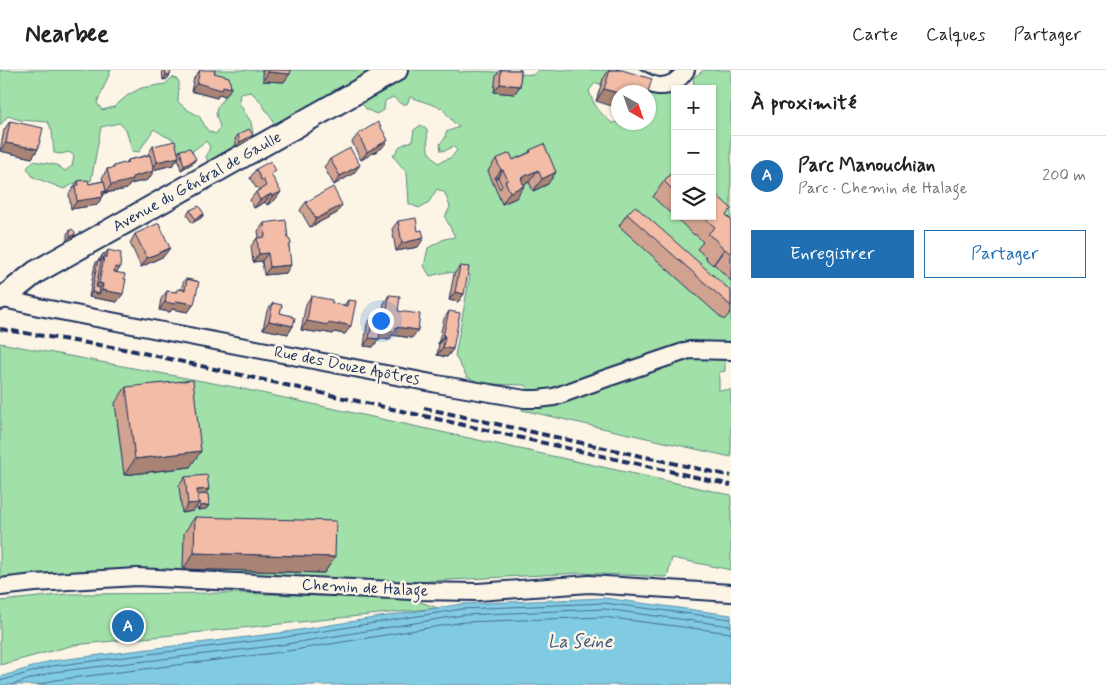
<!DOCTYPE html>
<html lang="fr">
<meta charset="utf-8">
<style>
:root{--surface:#fff;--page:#f2f2f2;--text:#222;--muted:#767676;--line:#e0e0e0;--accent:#1f6fb2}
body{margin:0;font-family:Mynerve,sans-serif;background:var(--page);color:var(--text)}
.controls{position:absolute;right:15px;top:15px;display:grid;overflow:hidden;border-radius:0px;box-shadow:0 1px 4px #0004}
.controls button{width:45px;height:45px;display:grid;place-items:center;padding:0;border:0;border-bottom:1px solid var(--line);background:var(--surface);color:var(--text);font:25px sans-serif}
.compass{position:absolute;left:611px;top:15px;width:45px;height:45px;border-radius:50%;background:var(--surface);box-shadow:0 1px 4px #0004;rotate:140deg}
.you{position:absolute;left:380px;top:250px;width:18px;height:18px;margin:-12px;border:4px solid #fff;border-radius:50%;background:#1a73e8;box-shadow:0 0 0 8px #1a73e833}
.badge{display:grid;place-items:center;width:32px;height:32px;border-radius:50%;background:var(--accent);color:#fff;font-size:16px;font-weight:700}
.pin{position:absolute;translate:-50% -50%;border:2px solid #fff;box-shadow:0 1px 5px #0006}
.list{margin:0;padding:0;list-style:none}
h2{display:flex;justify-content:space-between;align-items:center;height:65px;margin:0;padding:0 20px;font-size:21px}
h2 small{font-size:16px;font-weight:400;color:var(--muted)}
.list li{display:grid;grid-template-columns:32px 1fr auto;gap:15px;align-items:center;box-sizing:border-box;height:80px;padding:0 20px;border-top:1px solid var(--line)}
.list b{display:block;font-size:19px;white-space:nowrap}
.list p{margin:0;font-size:16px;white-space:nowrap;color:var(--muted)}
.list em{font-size:16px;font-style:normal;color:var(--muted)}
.actions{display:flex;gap:10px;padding:15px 20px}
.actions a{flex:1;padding:11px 0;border:1px solid var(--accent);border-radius:0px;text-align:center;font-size:18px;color:var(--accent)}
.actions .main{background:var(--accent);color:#fff}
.icon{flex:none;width:28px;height:28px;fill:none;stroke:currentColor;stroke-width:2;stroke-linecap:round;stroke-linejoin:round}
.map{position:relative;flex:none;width:731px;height:615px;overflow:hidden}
header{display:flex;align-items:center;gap:30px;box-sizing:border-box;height:70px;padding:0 25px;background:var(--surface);border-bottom:1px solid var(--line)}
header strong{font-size:24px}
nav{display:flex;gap:28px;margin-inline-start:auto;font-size:18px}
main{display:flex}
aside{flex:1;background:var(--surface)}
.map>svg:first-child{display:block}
.green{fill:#a1e0a8;stroke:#5e8883}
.water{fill:#81cbe2;stroke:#588dad}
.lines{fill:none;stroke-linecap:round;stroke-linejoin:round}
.shore{stroke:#446d93;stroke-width:1}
.street-casing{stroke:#1b2f5e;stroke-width:20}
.secondary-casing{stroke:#1b2f5e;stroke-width:26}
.street{stroke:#fcf5e5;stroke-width:16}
.secondary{stroke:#fcf5e5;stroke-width:22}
.rail{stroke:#1b2f5e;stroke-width:4;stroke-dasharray:8 4;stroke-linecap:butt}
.wall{fill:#d0a28f;stroke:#1b2f5e}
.shaded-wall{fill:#a98474;stroke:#1b2f5e}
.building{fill:#f2bca6;stroke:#1b2f5e}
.labels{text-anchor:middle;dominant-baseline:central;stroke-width:5;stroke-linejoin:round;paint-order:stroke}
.street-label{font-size:16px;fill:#1b2f5e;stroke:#fcf5e5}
.water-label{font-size:18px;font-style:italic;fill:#34567f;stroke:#fcf5e5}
</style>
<header>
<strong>Nearbee</strong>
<nav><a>Carte</a><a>Calques</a><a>Partager</a></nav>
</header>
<main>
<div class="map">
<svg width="731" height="615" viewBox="0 0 731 615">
<rect width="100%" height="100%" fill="#fcf5e5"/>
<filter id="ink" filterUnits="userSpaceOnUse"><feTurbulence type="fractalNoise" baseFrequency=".02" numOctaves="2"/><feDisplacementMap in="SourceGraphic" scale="10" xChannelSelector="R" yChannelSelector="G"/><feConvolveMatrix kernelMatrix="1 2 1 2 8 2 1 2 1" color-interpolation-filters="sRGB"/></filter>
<g filter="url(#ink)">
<g class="green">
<path d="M0 0H111L97 33 102 40 114 37 128 25 141 18 165 14 173 7 179 11 178 32 188 40 199 46 208 61 216 64 220 57 216 44 217 37 223 30 226 21 214 0H458L459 2C480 0 511 3 533 5L539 0H616L602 14 595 13 589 21C594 36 600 43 612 53L618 52H648L649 28 652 20 637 4C651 0 651 2 661 10 664 14 670 16 675 19V146H712V19H695L693 8 704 0H731V276H725V301L719 302V320H731V387L522 340 526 315 481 314 467 307 455 286 470 205 447 202 430 206 424 196 428 178 444 169 455 167 445 147 450 137 445 123 437 119 429 132 419 138 409 134 407 103 393 86 400 76 412 71 414 60 421 55 427 60 428 81 438 93 452 87 457 80 453 76 447 80 441 81 440 74 445 68 446 62 459 57 454 53 442 38 410 27 407 34H401L393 27 385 31 384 40 376 44 366 39 350 16 275 54 260 31 251 22 240 24 239 33 251 52 253 64 208 92 206 87 210 77 206 71 190 83 180 86 173 81V69L165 66 154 59 147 69 139 82 132 81 126 59 119 53 101 57 91 111 81 110 64 119 33 107 27 98 33 91 57 95 65 101 72 96 74 86 69 82 61 84 54 83 52 61 48 52 20 50 8 46 0 55Z"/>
<path d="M0 273 234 317 681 414 731 425V500L672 488 667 507 580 503 412 512 62 504 0 510Z"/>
<path d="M236 523 411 529 438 538 74 575 0 595V531L68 524Z"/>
</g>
<path class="water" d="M604 528 731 545V615H0V607L51 591 280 563 462 534Z"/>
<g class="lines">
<g class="shore">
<path d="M0 611 52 596 280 568 462 539 604 533 731 549"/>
<path d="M11 615 53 602 281 575 463 545 604 539 731 556"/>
<path d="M37 615 55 610 282 582 464 552 603 547 731 563"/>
</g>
<defs>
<g id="street">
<path d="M626 0C647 15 668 27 686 0"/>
<path d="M0 228 39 237 437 314 525 329H538L554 327 604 309 689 280 731 281"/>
<path d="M0 517 35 513 137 507 412 521 478 522 589 514 731 523"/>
</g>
<path id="secondary" d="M0 228 7 225 36 202 396 0"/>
</defs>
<use href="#street" class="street-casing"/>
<use href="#secondary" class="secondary-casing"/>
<use href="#street" class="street"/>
<use href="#secondary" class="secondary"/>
<g class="rail">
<path d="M0 259 130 280 731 415"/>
<path d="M424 338 731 406"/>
</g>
</g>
<g class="wall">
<path d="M162 0H171L170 5 167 9 163 10Z"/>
<path d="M200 0 214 3 226 26 219 24 217 28 191 21 194 8Z"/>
<path d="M262 0H291L284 12 263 11V3H262Z"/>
<path d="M500 0H521L520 16 514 24 494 22 496 6Z"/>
<path d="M609 0H622L596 31 603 9Z"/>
<path d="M10 51 38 79 32 88 0 81 4 60Z"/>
<path d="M358 64 382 78 361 90 352 72Z"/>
<path d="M238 65 250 69 237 77 235 69Z"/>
<path d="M153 76 178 83 180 80 193 93 181 100 178 88 173 95 153 100 148 110 130 114 127 119 105 123 97 135 71 139 69 124 78 111 89 114 103 111 102 108 107 99H112L114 96 126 93 128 90 148 85V84Z"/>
<path d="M530 80 548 114 533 121 529 112 524 115V116L516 128 502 134 488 101 496 89 513 90 528 83Z"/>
<path d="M330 89 354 103 334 115 324 97Z"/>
<path d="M256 99 272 106 275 130 267 135 265 132 254 138 250 130 256 122 259 120 257 117 256 118 250 108Z"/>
<path d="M675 99V146H726L731 150V211L714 194 713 195 706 189 707 188 697 179 703 172 695 164 694 165 670 142H669L653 127 664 111Z"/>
<path d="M306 132 337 143 310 157 300 140Z"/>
<path d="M190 140 204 144 201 148 192 153 187 145Z"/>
<path d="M627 144 731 221V242L724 250 619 156Z"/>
<path d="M398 151 418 177 396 181 392 159Z"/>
<path d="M264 153 288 169 291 174 289 177 286 203 264 205 262 191 253 192 251 176 257 168H259L258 161Z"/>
<path d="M70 160 75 164 72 169 67 171V164Z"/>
<path d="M135 164 164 186 141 197 130 173Z"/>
<path d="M108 180 120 198 116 203 117 232 89 227 95 194 98 190H99L103 184H105Z"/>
<path d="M460 196 464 224 458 232 449 230 454 204Z"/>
<path d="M185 209 197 211 194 234 188 242 172 239 170 242 159 240 161 229 167 221 175 222 178 219 181 220 183 213Z"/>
<path d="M389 225 412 268 392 265 389 270 379 268 373 277 364 276 367 254 373 246 382 247 384 233Z"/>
<path d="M311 226 332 233 344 235 348 230 345 264 334 262 333 264 323 262 322 263 301 260 306 234Z"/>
<path d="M273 233 280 243 292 247 293 256 288 264 263 259 267 241Z"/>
<path d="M449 241 453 279 447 287 437 285 439 274H438L444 249Z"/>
<path d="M126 317 190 397 124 405 115 333Z"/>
<path d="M185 407 209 419 205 424 209 435 206 439 198 440 196 436 193 441 182 443 179 416Z"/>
<path d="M195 447 335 487 324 503 183 499 184 463Z"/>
</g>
<g class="shaded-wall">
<path d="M268 2 290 4 284 12 263 11Z"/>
<path d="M166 5H170L167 9 163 10Z"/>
<path d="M197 13 223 16 231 18 226 26 219 24 217 28 191 21Z"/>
<path d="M500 14 520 16 514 24 494 22Z"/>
<path d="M604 19 618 23V38L596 31Z"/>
<path d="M253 65 250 69 237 77 240 72Z"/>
<path d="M388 70 382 78 361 90 367 82Z"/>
<path d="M6 73 38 79 32 88 0 81Z"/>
<path d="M179 87 173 95 152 100 157 92Z"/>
<path d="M196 89 193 93 181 100 184 96Z"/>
<path d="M360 95 354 103 334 115 340 106Z"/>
<path d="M501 100H503L496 110 495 108Z"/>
<path d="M538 100 529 112 512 120 521 108Z"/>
<path d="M154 101 148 110 130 114 127 119 105 123 111 115 132 107Z"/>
<path d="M556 102 548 114 533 121 542 109Z"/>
<path d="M524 116 516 128 502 134 510 122Z"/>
<path d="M106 121 97 135 71 139 77 131 102 122Z"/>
<path d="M281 122 275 130 267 135 272 126Z"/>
<path d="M271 124 265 132 254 138 260 130Z"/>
<path d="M342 135 337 143 310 157 316 149Z"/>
<path d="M204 144 201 148 192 153 195 149Z"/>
<path d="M75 164 72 169 67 171 70 167Z"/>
<path d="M424 168 418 177 396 181 402 173Z"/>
<path d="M170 178 164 186 141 197 147 188Z"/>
<path d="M724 179H725L713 195Z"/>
<path d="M268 183 262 191 253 192 259 184Z"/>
<path d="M291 195 286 203 264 205 270 197Z"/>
<path d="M115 197 120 198 114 206 109 205Z"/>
<path d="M99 213 103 214 97 222 93 221Z"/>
<path d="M102 220 123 224 117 232 89 227 92 222 99 224Z"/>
<path d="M455 222 464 224 458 232 449 230Z"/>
<path d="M176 231 194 234 188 242 172 239 170 242 159 240 165 232Z"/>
<path d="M269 251 293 256 288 264 263 259Z"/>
<path d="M307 251 328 253H339L351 256 345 264 334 262 333 264 323 262 322 263 301 260Z"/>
<path d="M396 257 418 260 412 268 392 265 389 270 374 268 380 260Z"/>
<path d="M443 266H445L439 274H438Z"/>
<path d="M369 268 379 269 373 277 364 276Z"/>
<path d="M443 277 453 279 447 287 437 285Z"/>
<path d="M201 381 190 397 124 405 135 389Z"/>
<path d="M209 419 203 427 198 428 197 420Z"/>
<path d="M200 432 193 441 182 443 188 434Z"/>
<path d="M209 435 206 439 198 440 200 436Z"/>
<path d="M194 483 335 487 324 503 183 499Z"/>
</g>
<g class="building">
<path d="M165 0H171L170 5H166Z"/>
<path d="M200 0H215L214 3 229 7 231 18 223 16 222 20 197 13Z"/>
<path d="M269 0H291L290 4 268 2Z"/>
<path d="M501 0H521L520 16 500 14Z"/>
<path d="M610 0H622L652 9 648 22H618V23L604 19Z"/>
<path d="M10 51 43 58 38 79 6 73Z"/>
<path d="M378 52 388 70 367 82 358 64Z"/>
<path d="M249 59 253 65 240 72 238 65Z"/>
<path d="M175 71 179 87 157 92 153 76Z"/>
<path d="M544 74 556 102 542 109 538 100 521 108 524 116 510 122 505 111 508 110 503 100H501L496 89 510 83 513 90 531 82 530 80Z"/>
<path d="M190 78 196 89 184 96 180 80Z"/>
<path d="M350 78 360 95 340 106 330 89Z"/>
<path d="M150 85 154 101 132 107 133 110 111 115 107 99 114 98V96L128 92V90Z"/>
<path d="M271 91 276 101 271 104 281 122 272 126 271 124 260 130 256 122 266 116 263 109 261 110 256 99Z"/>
<path d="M675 99V122L664 111Z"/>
<path d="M495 108H498L502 116 500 119Z"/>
<path d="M88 110 89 114 104 111 106 121 102 122 103 127 77 131 75 116 79 115 78 111Z"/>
<path d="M333 117 342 135 316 149 306 132Z"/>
<path d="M712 121 731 138V139L726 145 731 150V184L725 179H724L717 173 718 172 708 164 715 157 706 149H705L702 146H712Z"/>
<path d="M199 136 204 144 195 149 190 140Z"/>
<path d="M635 136 731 221V236L627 144Z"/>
<path d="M416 148 418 161 422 160 424 168 402 173 398 151Z"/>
<path d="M286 150 288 169 290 170 291 174 289 176 291 195 270 197 268 183 259 184 257 168 265 167 264 153Z"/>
<path d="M159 153 170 178 147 188 135 164Z"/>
<path d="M72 159 75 162V164L70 167V160Z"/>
<path d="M108 180 121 183 120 198 115 197 114 202 125 204 124 209H126L123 224 102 220 103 214 99 213 104 187H107Z"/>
<path d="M103 184H105V187H104L101 191Z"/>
<path d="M98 190 101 191 96 217 100 218 99 224 92 222Z"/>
<path d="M460 196 469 197 464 224 455 222Z"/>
<path d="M187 209 199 212 194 234 176 231 175 234 165 232 167 221 177 222 178 219 185 220Z"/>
<path d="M389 225 400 226 398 241 420 244 418 260 396 257 395 262 380 260 379 269 369 268 373 246 386 248Z"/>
<path d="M311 226 332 230V233L347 236 348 230 356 231 351 256 339 253V255L328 253V255L307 251Z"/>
<path d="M273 233 282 235 280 243 292 246V247L295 248 293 256 269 251Z"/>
<path d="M449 241 460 243 453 279 443 277 445 266H443Z"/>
<path d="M193 310 201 381 135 389 126 317Z"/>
<path d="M207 405 209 419 197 420 199 433 188 434 185 407Z"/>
<path d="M208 424 209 435 200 436V432H198V425Z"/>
<path d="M195 447 336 451 335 487 194 483Z"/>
</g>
</g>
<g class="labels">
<g class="street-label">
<text transform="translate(197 112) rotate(-29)">Avenue du Général de Gaulle</text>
<text transform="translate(347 296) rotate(11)">Rue des Douze Apôtres</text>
<text transform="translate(365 518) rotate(3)">Chemin de Halage</text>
</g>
<g class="water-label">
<text x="580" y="572">La Seine</text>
</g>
</g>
</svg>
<div class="controls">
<button>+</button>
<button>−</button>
<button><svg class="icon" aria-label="layers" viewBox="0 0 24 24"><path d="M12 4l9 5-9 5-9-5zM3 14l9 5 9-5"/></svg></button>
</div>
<svg class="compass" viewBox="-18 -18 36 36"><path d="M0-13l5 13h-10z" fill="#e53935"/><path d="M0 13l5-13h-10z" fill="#767676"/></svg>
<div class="you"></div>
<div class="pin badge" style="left:128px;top:556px">A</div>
</div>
<aside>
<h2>À proximité<small></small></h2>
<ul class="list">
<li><span class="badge">A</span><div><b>Parc Manouchian</b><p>Parc · Chemin de Halage</p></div><em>200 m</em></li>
</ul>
<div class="actions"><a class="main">Enregistrer</a><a>Partager</a></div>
</aside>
</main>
